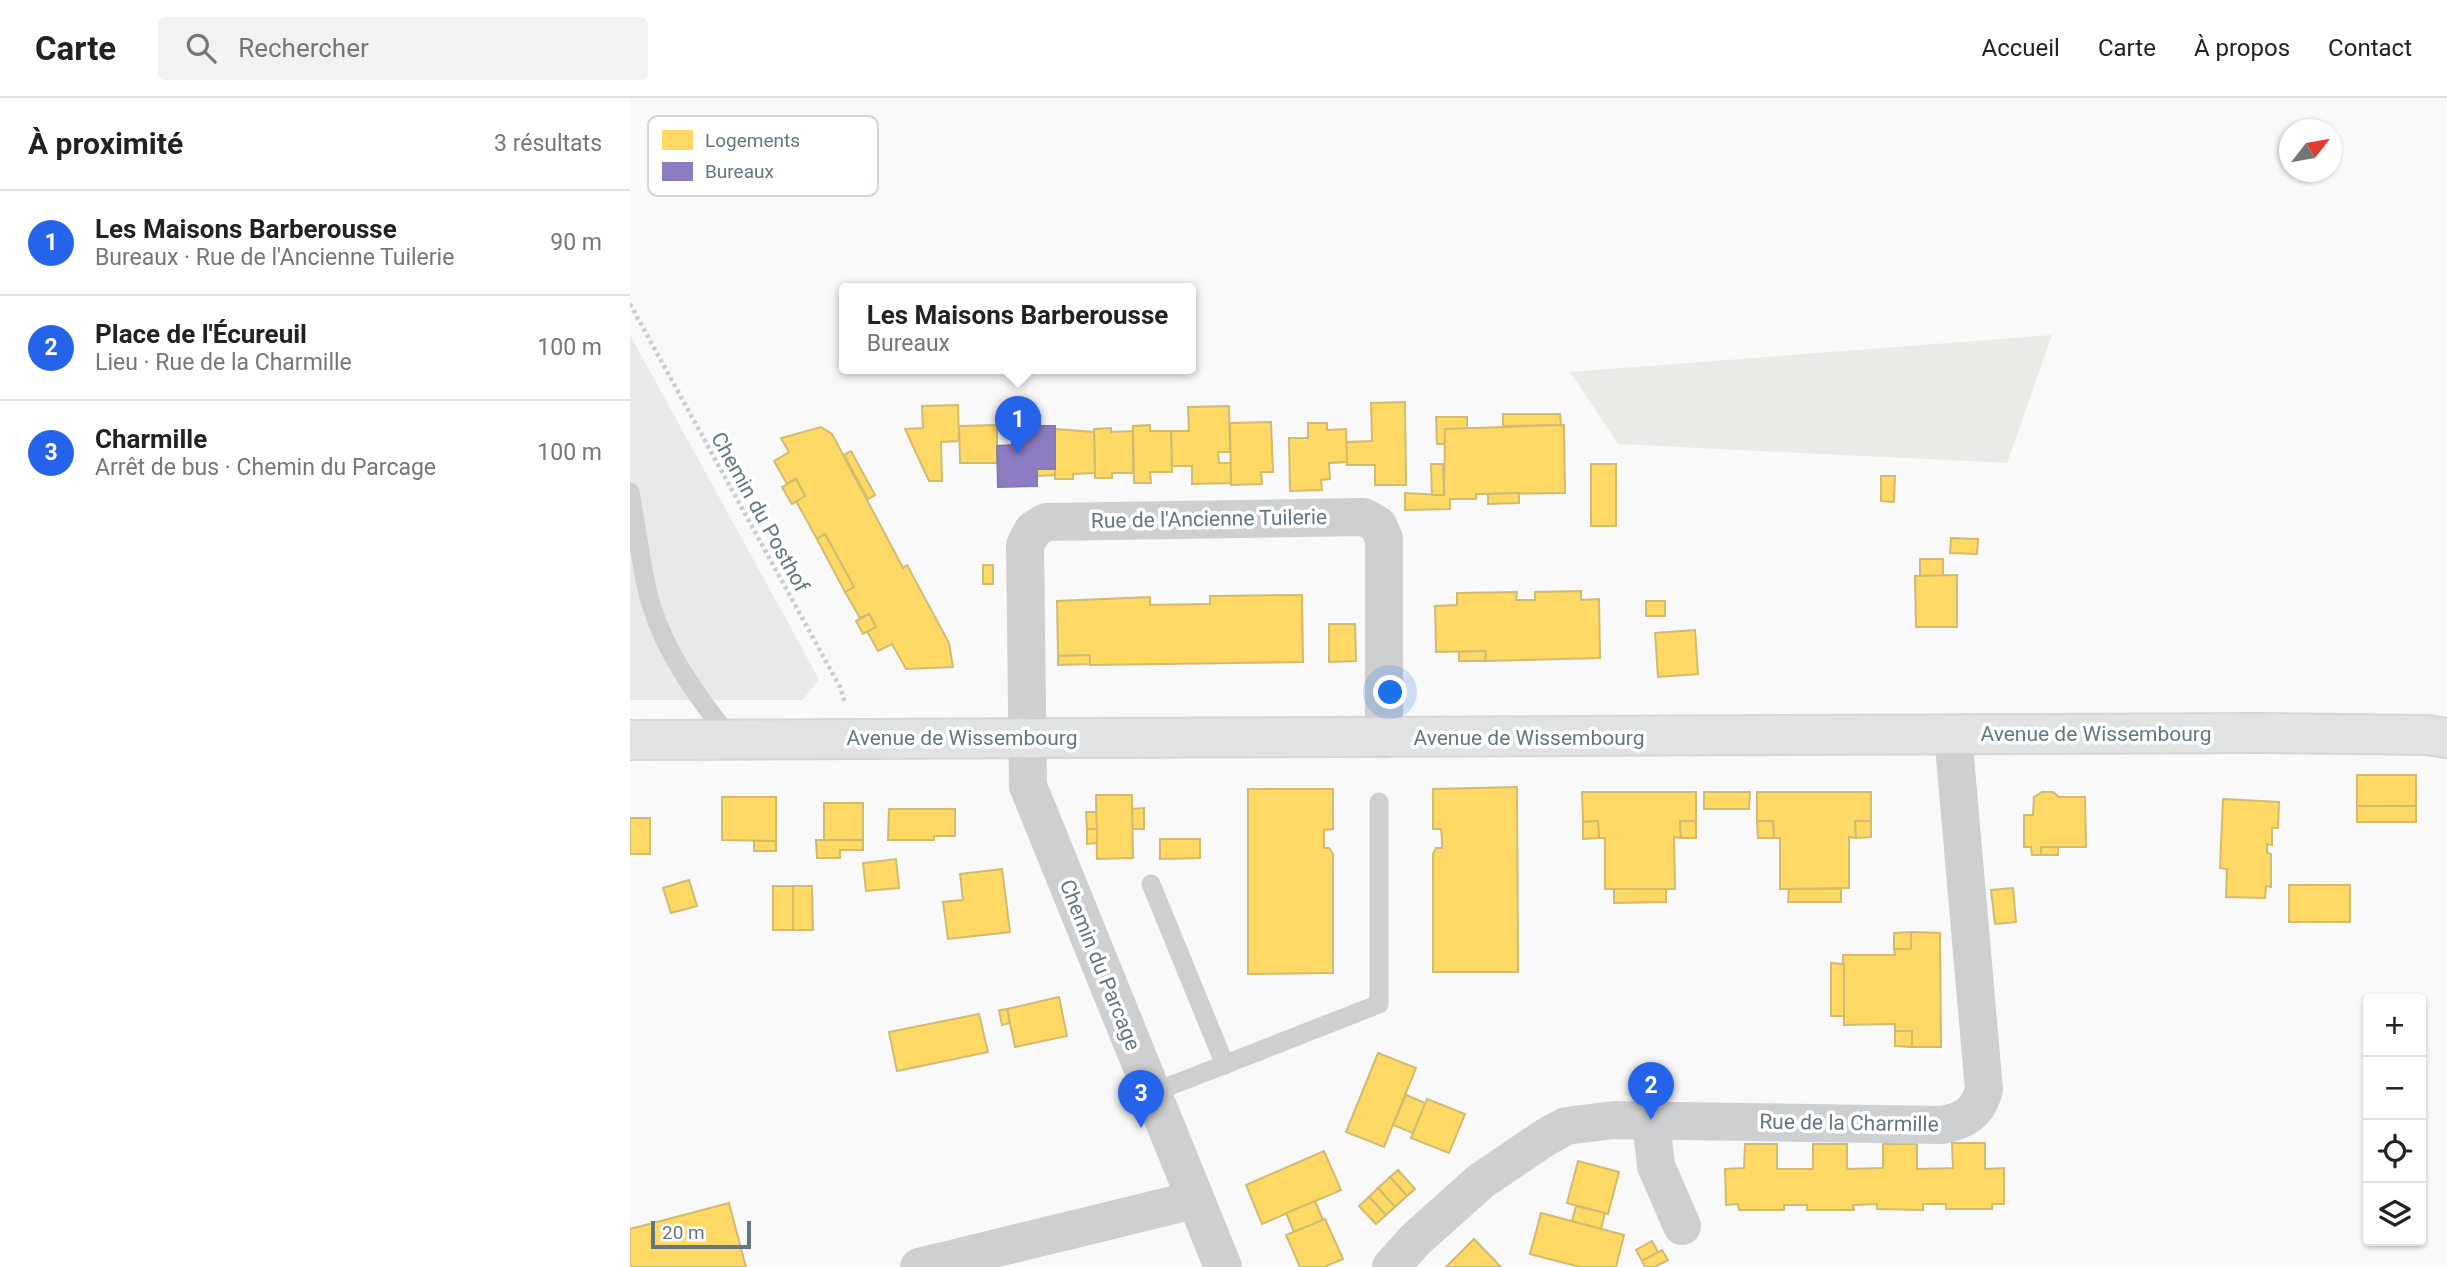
<!DOCTYPE html>
<html lang="fr">
<meta charset="utf-8">
<style>
:root{--surface:#fff;--page:#f2f2f2;--text:#222;--muted:#767676;--line:#e0e0e0;--accent:#2563eb}
body{margin:0;font-family:Roboto,sans-serif;background:var(--page);color:var(--text)}
.controls{position:absolute;right:21px;bottom:21px;display:grid;overflow:hidden;border-radius:7px;box-shadow:0 2px 5px #0004}
.controls button{width:63px;height:63px;display:grid;place-items:center;padding:0;border:0;border-bottom:2px solid var(--line);background:var(--surface);color:var(--text);font:35px sans-serif}
.compass{position:absolute;left:1649px;top:21px;width:63px;height:63px;border-radius:50%;background:var(--surface);box-shadow:0 2px 5px #0004;rotate:59deg}
.scale{position:absolute;left:21px;bottom:18px;width:100px;box-sizing:border-box;padding-left:7px;border:4px solid #657683;border-top:0;font-size:19px;line-height:24px;white-space:nowrap;color:#657683;-webkit-text-stroke:5px #fff;paint-order:stroke}
.you{position:absolute;left:761px;top:595px;width:24px;height:24px;margin:-18px;border:5px solid #fff;border-radius:50%;background:#1a73e8;box-shadow:0 0 0 10px #1a73e833}
.badge{display:grid;place-items:center;width:46px;height:46px;border-radius:50%;background:var(--accent);color:#fff;font-size:23px;font-weight:700}
.pin{position:absolute;translate:-50% -58px;filter:drop-shadow(0 2px 4px #0008)}
.pin::after{content:'';position:absolute;top:37px;width:24px;height:21px;background:inherit;clip-path:polygon(0 0,100% 0,50% 100%)}
.popup{position:absolute;left:209px;top:185px;width:357px;height:91px;box-sizing:border-box;display:grid;place-content:center;border-radius:7px;background:var(--surface);filter:drop-shadow(0 2px 5px #0005);font-size:23px;white-space:nowrap;color:var(--muted)}
.popup b{font-size:26px;color:var(--text)}
.popup::after{content:'';position:absolute;left:50%;top:100%;margin-left:-14px;border:14px solid transparent;border-top-color:var(--surface)}
.list{margin:0;padding:0;list-style:none}
h2{display:flex;justify-content:space-between;align-items:center;height:91px;margin:0;padding:0 28px;font-size:30px}
h2 small{font-size:23px;font-weight:400;color:var(--muted)}
.list li{display:grid;grid-template-columns:46px 1fr auto;gap:21px;align-items:center;box-sizing:border-box;height:105px;padding:0 28px;border-top:2px solid var(--line)}
.list b{display:block;font-size:26px;white-space:nowrap}
.list p{margin:0;font-size:23px;white-space:nowrap;color:var(--muted)}
.list em{font-size:23px;font-style:normal;color:var(--muted)}
.icon{flex:none;width:38px;height:38px;fill:none;stroke:currentColor;stroke-width:2;stroke-linecap:round;stroke-linejoin:round}
.map{position:relative;flex:none;width:1817px;height:1169px;overflow:hidden}
header{display:flex;align-items:center;gap:42px;box-sizing:border-box;height:98px;padding:0 35px;background:var(--surface);border-bottom:2px solid var(--line)}
header strong{font-size:33px}
nav{display:flex;gap:38px;margin-inline-start:auto;font-size:24px}
.search{width:490px;height:63px;background:var(--page);display:flex;align-items:center;gap:18px;box-sizing:border-box;padding:0 24px;border-radius:7px;color:var(--muted);font-size:26px}
main{display:flex}
aside{flex:1;background:var(--surface)}
.map>svg:first-child{display:block}
.built{fill:#e8e9e9}
.green{fill:#e8ebe6}
.homes{fill:#ffd966;stroke:#d1bb6f;stroke-width:2}
.offices{fill:#8e7cc3;stroke:#827ab0;stroke-width:2}
.lines{fill:none;stroke-linecap:round;stroke-linejoin:round}
.primary-casing{stroke:#d5d6d7;stroke-width:42}
.path{stroke:#cbcccd;stroke-width:4.5;stroke-dasharray:3.5 3.5;stroke-linecap:butt}
.lane{stroke:#cecfd0;stroke-width:19}
.street{stroke:#cecfd0;stroke-width:38}
.primary{stroke:#e1e2e2;stroke-width:38}
.labels{text-anchor:middle;dominant-baseline:central;stroke-width:7;stroke-linejoin:round;paint-order:stroke}
.street-label{font-size:21px;fill:#657683;stroke:#fff}
.key{fill:#fff;stroke:#d1d6da;stroke-width:2}
.key-label{font-size:19px;fill:#657683}
</style>
<header>
<strong>Carte</strong>
<div class="search"><svg class="icon" aria-label="search" viewBox="0 0 24 24"><circle cx="10" cy="10" r="6"/><path d="M15 15l6 6"/></svg>Rechercher</div>
<nav><a>Accueil</a><a>Carte</a><a>À propos</a><a>Contact</a></nav>
</header>
<main>
<aside>
<h2>À proximité<small>3 résultats</small></h2>
<ul class="list">
<li><span class="badge">1</span><div><b>Les Maisons Barberousse</b><p>Bureaux · Rue de l'Ancienne Tuilerie</p></div><em>90 m</em></li>
<li><span class="badge">2</span><div><b>Place de l'Écureuil</b><p>Lieu · Rue de la Charmille</p></div><em>100 m</em></li>
<li><span class="badge">3</span><div><b>Charmille</b><p>Arrêt de bus · Chemin du Parcage</p></div><em>100 m</em></li>
</ul>
</aside>
<div class="map">
<svg width="1817" height="1169" viewBox="0 0 1817 1169">
<rect width="100%" height="100%" fill="#f9f9f9"/>
<path class="built" d="M0 237 189 581 173 602H0Z"/>
<path class="green" d="M1422 237 1377 365 988 346 940 274Z"/>
<g class="homes">
<path d="M775 304 776 387H745V367H717L716 344 742 343 741 305Z"/>
<path d="M328 307 329 343 311 344 312 383H299L275 331 293 330 292 308Z"/>
<path d="M599 308 600 354H588L589 365H601V385L562 386V368H542L541 333H559L558 309Z"/>
<path d="M873 316H930L931 327 873 328Z"/>
<path d="M806 319H837V331H815L816 346H807Z"/>
<path d="M641 324 643 374H631L632 386 601 387 600 325Z"/>
<path d="M678 325H697V332L716 331 717 364 699 365 700 381 691 382 692 392 660 393 659 340H678Z"/>
<path d="M367 327V365H330L329 328Z"/>
<path d="M520 327V333H541L542 374H520L521 385H504L503 328Z"/>
<path d="M934 327 935 395 846 396V401H820V411L775 412V395L814 397 815 331Z"/>
<path d="M191 329 202 336 273 470 277 467 319 545 323 569 276 571 262 546 248 553 237 533 246 529 239 516 230 520 215 494 224 489 195 436 187 441 166 403 175 398 166 381 157 386 144 363 159 354 151 340Z"/>
<path d="M481 330V334L503 333V375H482V380H465L464 331Z"/>
<path d="M425 331 464 334 465 375 443 376V381H425Z"/>
<path d="M221 353 245 397 238 401 214 357Z"/>
<path d="M801 366H813L814 397H802Z"/>
<rect x="961" y="366" width="25" height="62"/>
<path d="M407 371H425V377L407 378Z"/>
<path d="M1251 378H1265L1264 404 1251 403Z"/>
<path d="M166 381 175 398 162 406 152 389Z"/>
<path d="M889 395V405L858 406V396Z"/>
<path d="M195 436 224 489 215 494 187 441Z"/>
<path d="M1321 440 1348 441 1347 456 1320 455Z"/>
<rect x="1290" y="461" width="23" height="17"/>
<rect x="353" y="467" width="10" height="19"/>
<path d="M1327 477V529H1286L1285 478Z"/>
<path d="M951 493V502L969 501 970 560 855 563 856 553 806 554 805 508 827 507V495L887 494 886 502H905V494Z"/>
<path d="M672 497 673 564 460 567V557L428 558 427 503 520 499V507L580 506V498Z"/>
<rect x="1016" y="503" width="19" height="15"/>
<path d="M239 516 246 529 233 536 226 523Z"/>
<path d="M699 526H725L726 563 699 564Z"/>
<path d="M1065 532 1068 576 1028 579 1025 535Z"/>
<path d="M856 553 855 563H829V554Z"/>
<path d="M460 557V566L428 567V558Z"/>
<rect x="1727" y="677" width="59" height="31"/>
<path d="M887 689 888 874H803V756L806 750H812V742L811 731H803V691Z"/>
<path d="M618 691H703V731L694 732V750H699L703 756V875L618 876Z"/>
<path d="M952 694H1066V723H1050L1051 740 1044 739 1045 791H975V740H969L968 723 953 724Z"/>
<path d="M1074 694H1120L1119 711H1074Z"/>
<path d="M1127 694H1241V723H1225L1226 740 1219 739V790L1150 791V740H1144L1143 723H1127Z"/>
<path d="M1412 694H1423L1429 699H1455L1456 749H1411V757H1402L1401 749H1394V717H1403L1404 699Z"/>
<path d="M466 697H502L503 760 467 761Z"/>
<path d="M92 699H146V743L92 742Z"/>
<path d="M1593 701 1649 704 1648 730H1642V747L1637 746V755L1641 756V789L1636 788 1635 800 1596 799 1597 771 1590 770Z"/>
<rect x="194" y="705" width="39" height="37"/>
<rect x="1727" y="708" width="59" height="16"/>
<path d="M514 710V731H503L502 711Z"/>
<path d="M259 711H325V738H304V742H258Z"/>
<path d="M456 714H466L467 731H457Z"/>
<rect x="0" y="720" width="20" height="36"/>
<path d="M968 723 969 740 953 741V724Z"/>
<path d="M1050 723H1066V740H1051Z"/>
<path d="M1127 723H1143L1144 740H1128Z"/>
<path d="M1225 723H1241V739L1226 740Z"/>
<path d="M457 731H467V745L457 746Z"/>
<path d="M530 741H570V760L530 761Z"/>
<path d="M186 742H233V752H210V760H187Z"/>
<rect x="124" y="743" width="22" height="10"/>
<rect x="1411" y="749" width="17" height="8"/>
<path d="M266 761 269 790 236 793 233 765Z"/>
<path d="M372 771 380 834 318 841 313 804 333 802 330 776Z"/>
<path d="M59 782 67 808 41 815 33 790Z"/>
<rect x="1659" y="787" width="61" height="37"/>
<rect x="143" y="788" width="20" height="44"/>
<path d="M163 788H182L183 832H163Z"/>
<path d="M1383 790 1386 824 1365 826 1361 792Z"/>
<path d="M984 791H1036V804L984 805Z"/>
<path d="M1159 791H1211V804H1158Z"/>
<path d="M1281 834 1310 835 1311 949H1282V933H1265V926L1214 927 1213 857H1265L1264 851H1281Z"/>
<path d="M1281 834V851H1264V835Z"/>
<path d="M1201 865 1214 866V918H1201Z"/>
<path d="M429 899 437 938 385 949 377 911Z"/>
<path d="M377 911 380 925 372 927 369 912Z"/>
<path d="M349 916 358 954 267 973 259 934Z"/>
<path d="M1265 933H1282V949L1265 948Z"/>
<path d="M748 955 786 970 754 1049 716 1034Z"/>
<path d="M776 997 795 1005 783 1035 763 1027Z"/>
<path d="M797 1001 835 1016 819 1055 781 1040Z"/>
<path d="M1322 1045H1355V1071L1374 1070V1106H1362V1111H1316V1106H1293V1112L1247 1111V1106L1223 1107 1224 1112H1177V1107H1154V1112H1109L1108 1106 1096 1107 1095 1071 1114 1070 1115 1046H1147V1071H1183V1046H1217V1071L1253 1070V1046H1287V1071L1323 1070Z"/>
<path d="M694 1053 711 1092 632 1126 616 1087Z"/>
<path d="M948 1063 989 1074 978 1116 937 1105Z"/>
<path d="M768 1072 785 1091 777 1098 760 1079Z"/>
<path d="M760 1079 777 1098 765 1109 748 1090Z"/>
<path d="M748 1090 765 1109 756 1117 739 1099Z"/>
<path d="M739 1099 756 1117 746 1126 729 1108Z"/>
<path d="M685 1103 693 1122 664 1134 656 1115Z"/>
<path d="M99 1105 116 1169H0V1131Z"/>
<path d="M946 1108 975 1115 971 1131 942 1123Z"/>
<path d="M911 1115 994 1137 986 1169H950L900 1156Z"/>
<path d="M695 1121 713 1161 694 1169H670L656 1137Z"/>
<path d="M844 1141 871 1169H816Z"/>
<path d="M1022 1143 1028 1154 1012 1163 1006 1152Z"/>
<path d="M1032 1152 1038 1162 1025 1169H1015L1012 1163Z"/>
</g>
<path class="offices" d="M382 317H410V328H425V371H407V388L368 389 367 348 382 347Z"/>
<g class="lines">
<defs>
<path id="primary" d="M0 642 1628 635 1797 637 1817 640"/>
</defs>
<use href="#primary" class="primary-casing"/>
<path class="path" d="M0 206 210 589 215 605"/>
<g class="lane">
<path d="M0 394C6 426 10 459 17 491 30 548 65 596 101 641"/>
<path d="M521 786 595 967"/>
<path d="M522 995 749 906V704"/>
</g>
<g class="street">
<path d="M1021 1022 1026 1068 1052 1128"/>
<path d="M289 1169 564 1102"/>
<path d="M593 1169 398 688 395 447 403 432 416 424 734 419 748 427 754 441V641"/>
<path d="M761 1169 786 1141 851 1083 916 1039 936 1028 984 1022 1312 1027C1335 1023 1348 1014 1354 992L1323 636"/>
</g>
<use href="#primary" class="primary"/>
</g>
<g class="labels">
<g class="street-label">
<text transform="translate(130 414) rotate(61)">Chemin du Posthof</text>
<text transform="translate(579 421) rotate(-1)">Rue de l'Ancienne Tuilerie</text>
<text x="1466" y="636">Avenue de Wissembourg</text>
<text x="332" y="640">Avenue de Wissembourg</text>
<text x="899" y="640">Avenue de Wissembourg</text>
<text transform="translate(470 867) rotate(68)">Chemin du Parcage</text>
<text transform="translate(1219 1025) rotate(1)">Rue de la Charmille</text>
</g>
</g>
<rect x="18" y="18" width="230" height="80" rx="10" class="key"/>
<rect x="32" y="32" width="31" height="20" fill="#ffd966"/>
<rect x="32" y="64" width="31" height="19" fill="#8e7cc3"/>
<g class="key-label">
<text x="75" y="49">Logements</text>
<text x="75" y="80">Bureaux</text>
</g>
</svg>
<div class="controls">
<button>+</button>
<button>−</button>
<button><svg class="icon" aria-label="locate" viewBox="0 0 24 24"><circle cx="12" cy="12" r="6"/><path d="M12 2v4M12 18v4M2 12h4M18 12h4"/></svg></button>
<button><svg class="icon" aria-label="layers" viewBox="0 0 24 24"><path d="M12 4l9 5-9 5-9-5zM3 14l9 5 9-5"/></svg></button>
</div>
<svg class="compass" viewBox="-18 -18 36 36"><path d="M0-13l5 13h-10z" fill="#e53935"/><path d="M0 13l5-13h-10z" fill="#767676"/></svg>
<div class="scale">20 m</div>
<div class="you"></div>
<div class="pin badge" style="left:388px;top:356px">1</div>
<div class="popup"><b>Les Maisons Barberousse</b>Bureaux</div>
<div class="pin badge" style="left:1021px;top:1022px">2</div>
<div class="pin badge" style="left:511px;top:1030px">3</div>
</div>
</main>
